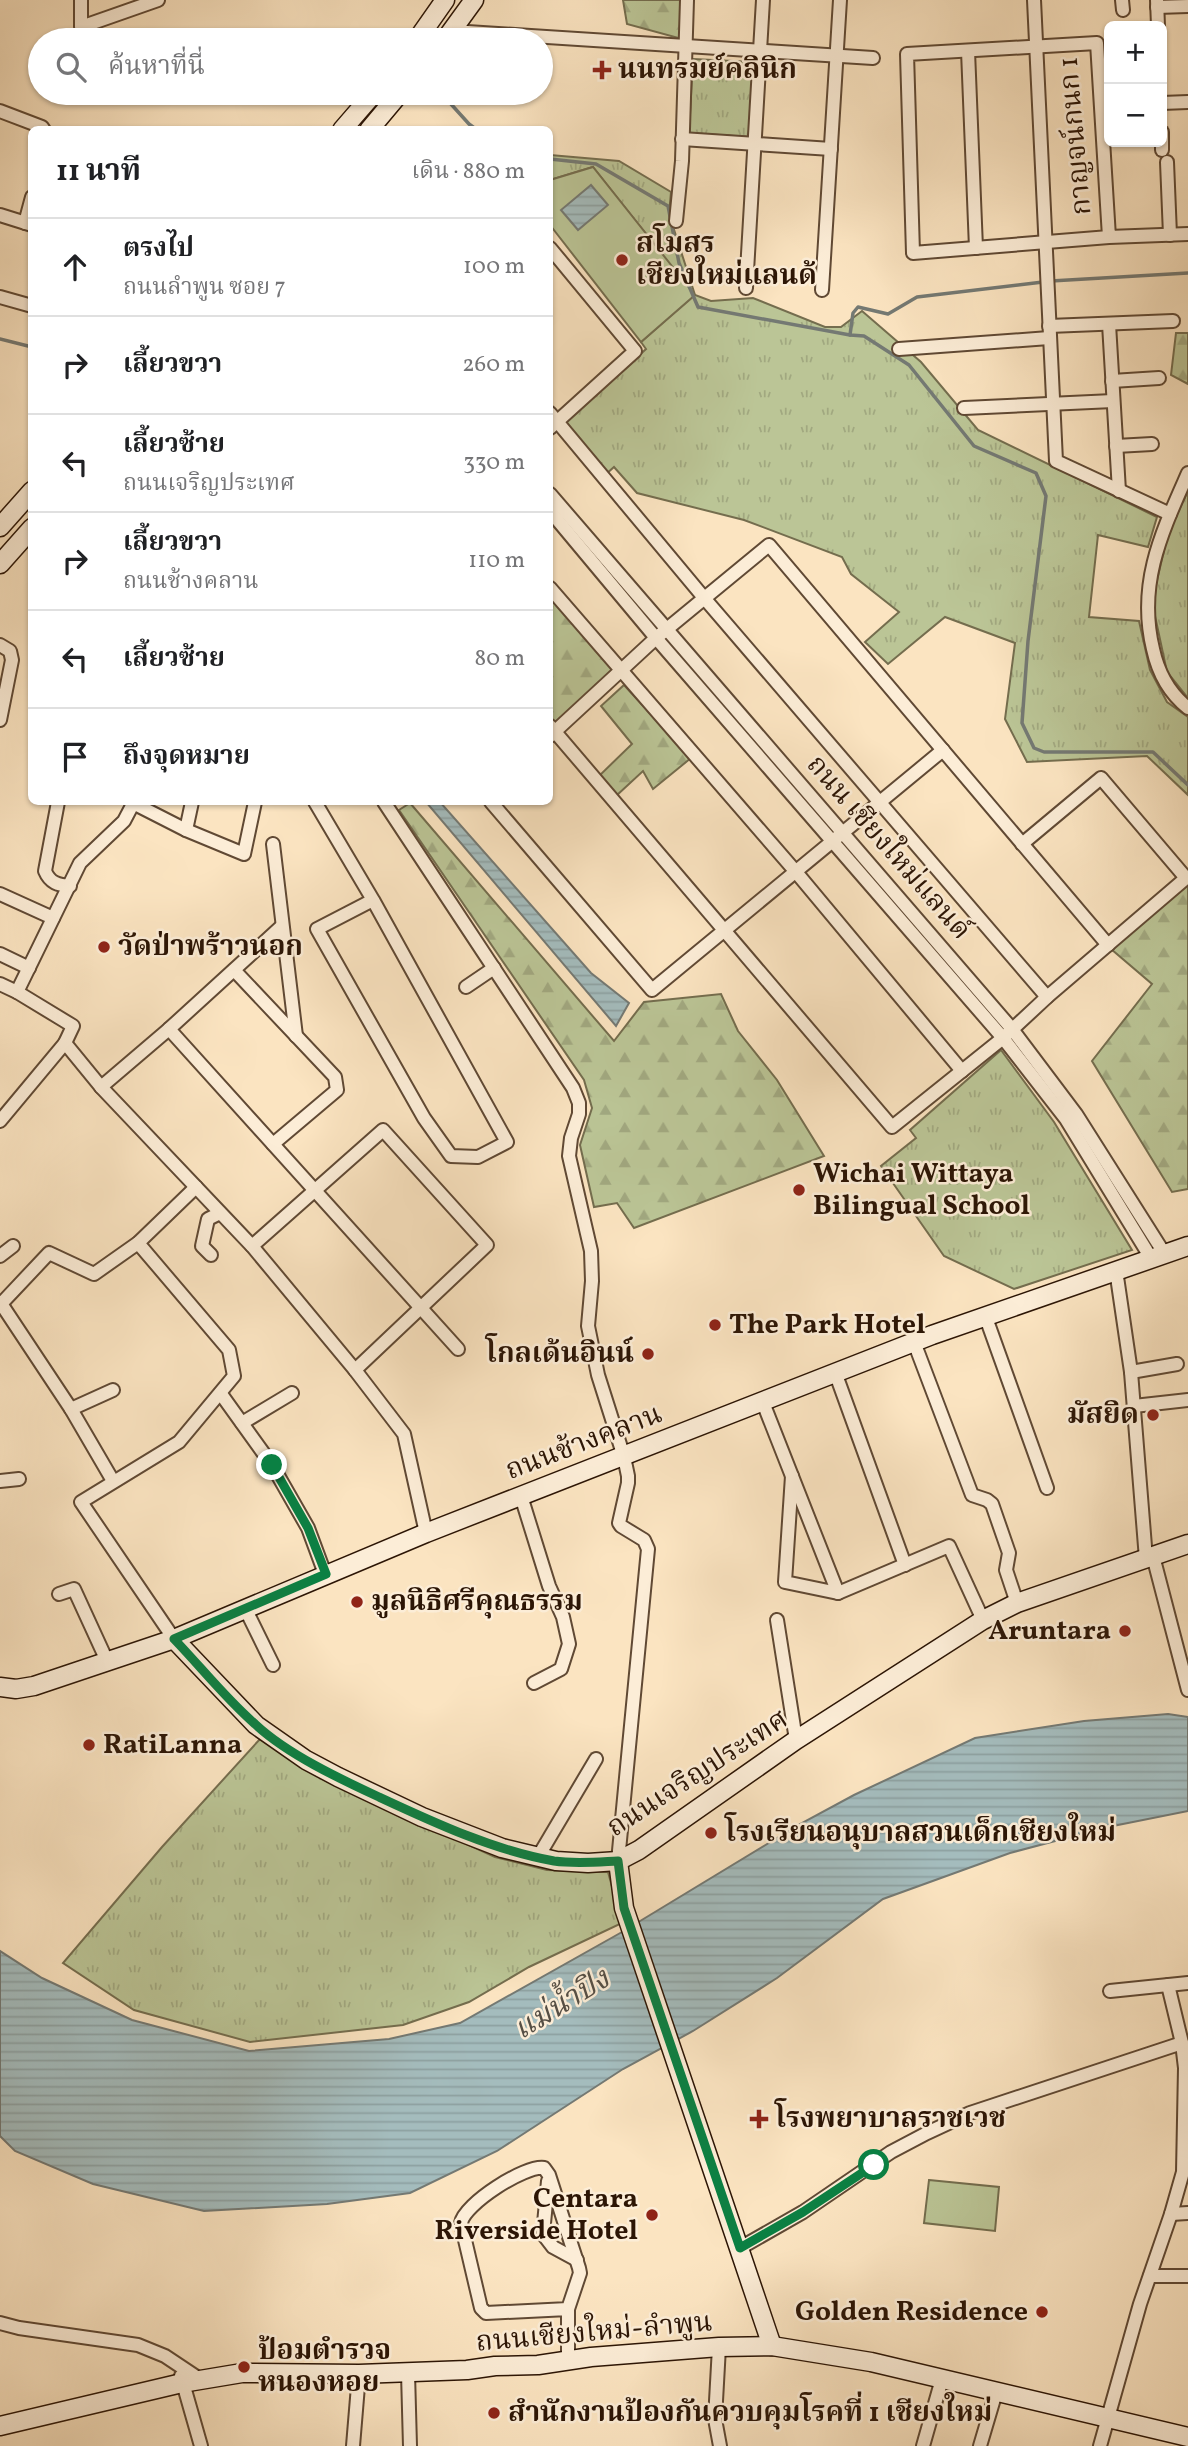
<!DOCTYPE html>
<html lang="th">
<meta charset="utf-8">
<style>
:root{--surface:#fff;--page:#f6f6f6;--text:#202124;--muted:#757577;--line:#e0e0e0}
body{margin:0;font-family:Vollkorn,"Noto Serif Thai",serif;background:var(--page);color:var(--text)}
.controls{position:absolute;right:21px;top:21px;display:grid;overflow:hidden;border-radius:10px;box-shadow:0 2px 5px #0004}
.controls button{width:63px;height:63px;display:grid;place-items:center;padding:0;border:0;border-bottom:2px solid var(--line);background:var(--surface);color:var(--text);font:35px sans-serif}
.stop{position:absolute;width:21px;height:21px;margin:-16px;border:5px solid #0b8043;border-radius:50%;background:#fff}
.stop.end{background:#0b8043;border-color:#fff;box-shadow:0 2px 7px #0008}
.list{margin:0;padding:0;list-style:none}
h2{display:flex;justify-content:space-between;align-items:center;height:91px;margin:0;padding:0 28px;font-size:30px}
h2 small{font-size:23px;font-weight:400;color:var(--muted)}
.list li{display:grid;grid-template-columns:46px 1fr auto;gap:21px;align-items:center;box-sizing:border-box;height:98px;padding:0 28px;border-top:2px solid var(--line)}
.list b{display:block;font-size:26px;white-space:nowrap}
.list p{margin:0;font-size:23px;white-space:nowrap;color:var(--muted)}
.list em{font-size:23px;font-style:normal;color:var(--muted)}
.icon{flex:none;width:38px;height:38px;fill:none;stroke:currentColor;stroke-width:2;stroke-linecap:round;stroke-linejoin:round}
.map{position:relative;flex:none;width:1188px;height:2446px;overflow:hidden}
.search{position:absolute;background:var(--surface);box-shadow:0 2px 5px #0004;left:28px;top:28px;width:525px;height:77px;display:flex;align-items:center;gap:18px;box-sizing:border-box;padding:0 24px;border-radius:38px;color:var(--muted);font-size:26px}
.panel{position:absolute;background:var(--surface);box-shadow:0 2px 5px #0004;left:28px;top:126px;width:525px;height:679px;border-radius:10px}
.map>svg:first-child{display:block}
.grass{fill:url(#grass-tufts);stroke:#746d4e;stroke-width:2}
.forest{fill:url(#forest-firs);stroke:#746d4e;stroke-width:2}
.park{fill:#bbc596;stroke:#746d4e;stroke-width:2}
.water{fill:url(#water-rules);stroke:#747973;stroke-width:2}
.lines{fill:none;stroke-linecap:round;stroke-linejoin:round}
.stream{stroke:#747973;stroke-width:3.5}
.street-casing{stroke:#604934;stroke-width:16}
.secondary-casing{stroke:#2c1505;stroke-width:21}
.street{stroke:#fcedd7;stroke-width:12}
.secondary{stroke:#fcedd7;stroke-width:18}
.route{stroke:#0b8043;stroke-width:9}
.poi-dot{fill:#8f2418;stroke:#fcedd7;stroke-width:2.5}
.labels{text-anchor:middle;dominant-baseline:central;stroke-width:5;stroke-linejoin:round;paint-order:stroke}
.poi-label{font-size:28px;font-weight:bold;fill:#2c1505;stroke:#fcedd7;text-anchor:start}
.street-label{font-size:28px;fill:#2c1505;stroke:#fcedd7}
.water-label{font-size:30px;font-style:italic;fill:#564f45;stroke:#fcedd7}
</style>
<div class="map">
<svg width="1188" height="2446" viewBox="0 0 1188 2446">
<defs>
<pattern id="grass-tufts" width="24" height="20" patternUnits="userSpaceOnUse" patternTransform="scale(1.75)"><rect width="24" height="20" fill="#bbc596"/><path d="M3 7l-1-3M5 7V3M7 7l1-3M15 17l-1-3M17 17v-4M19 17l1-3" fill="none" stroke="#a1a880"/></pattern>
<pattern id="forest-firs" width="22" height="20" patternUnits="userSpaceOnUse" patternTransform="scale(1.75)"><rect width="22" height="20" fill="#bbc596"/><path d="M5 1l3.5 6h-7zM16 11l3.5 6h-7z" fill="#a1a880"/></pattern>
<pattern id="water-rules" width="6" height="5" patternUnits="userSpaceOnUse" patternTransform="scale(1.75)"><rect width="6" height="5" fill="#a4bcbd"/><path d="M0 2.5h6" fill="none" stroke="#8da1a1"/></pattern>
</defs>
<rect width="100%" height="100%" fill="#fbe4c1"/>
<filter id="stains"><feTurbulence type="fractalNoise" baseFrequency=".00286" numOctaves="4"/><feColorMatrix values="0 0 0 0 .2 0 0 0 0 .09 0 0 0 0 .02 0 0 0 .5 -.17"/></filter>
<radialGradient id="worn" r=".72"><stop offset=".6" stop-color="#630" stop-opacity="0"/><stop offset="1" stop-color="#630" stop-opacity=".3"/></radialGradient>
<g class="grass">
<path d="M693 59 753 62 749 137 689 133Z"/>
<path d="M550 155 619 161 671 192 669 214 695 295 711 301 753 298 825 327H841L862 311 921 362 978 430 1157 517 1148 547 1098 535 1089 617 1139 621 1150 670 1167 702 1188 717V795L1147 756 1027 762 1005 719 1015 643 945 617 888 664 865 642 899 612 851 574 842 557 744 520 637 493 614 467 605 475 562 425 646 349 641 342 694 295 593 167 550 180Z"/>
<path d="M1188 491V698L1167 672 1152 602 1168 533Z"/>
<path d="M1001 1050 1054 1122 1132 1250 1014 1289 944 1256 881 1166 916 1138 910 1130Z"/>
<path d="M260 1739 327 1780 495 1857 547 1870 608 1872 622 1923 529 1967 469 2002 403 2025 250 2042 134 2010 63 1963 162 1847Z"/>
</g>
<g class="forest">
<path d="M623 0H683L682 39 627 24Z"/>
<path d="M1176 333H1188V384L1171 375Z"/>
<path d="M550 595 615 670 556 726 550 719Z"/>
<path d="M624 685 691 758 653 789 643 771 616 796 599 776 632 744 601 706Z"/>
<path d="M410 803 614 1041 644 1002 721 994 738 1031 777 1080 824 1156 634 1228 617 1203 594 1207 580 1145 592 1108 584 1080 399 810Z"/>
<path d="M1188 885V1189L1172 1192 1092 1061 1152 984 1111 949Z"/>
</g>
<g class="park">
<path d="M593 167 695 295 641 342 550 225V180Z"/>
<path d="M929 2180 999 2187 995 2231 924 2223Z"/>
</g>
<g class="water">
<path d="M591 185 608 205 578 230 561 210Z"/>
<path d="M426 802H440L591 973 629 1003 616 1026Z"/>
<path d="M1168 1714 1188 1717V1811L1108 1827 1010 1853 883 1899 777 1978 693 2031 623 2069 497 2151 410 2193 327 2204 204 2211 93 2184 15 2151 0 2136V1951L42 1978 132 2020 249 2051 389 2039 460 2023 622 1932 800 1824 854 1795 975 1738 1084 1721Z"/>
</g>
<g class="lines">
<g class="stream">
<path d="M441 93 469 124 477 130"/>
<path d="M550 159 596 164 668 206 679 263 698 307 850 335 864 336 909 365 974 446 1036 473 1046 496 1028 641 1022 723 1034 748 1044 752H1153L1188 785"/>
<path d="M1051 281 1188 273"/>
<path d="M850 335 853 313 858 307 888 314 917 297 1043 282"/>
<path d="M0 339 32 347"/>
</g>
<defs>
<g id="street">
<path d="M81 0V27L158 0"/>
<path d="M1034 0 1056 461 1170 514"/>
<path d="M1122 0 1123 10"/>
<path d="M1157 0 1158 26"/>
<path d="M1157 7 1188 6"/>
<path d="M452 31 873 58"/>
<path d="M968 51 976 248"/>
<path d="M1162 103 1188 102"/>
<path d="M0 111 42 127 44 130"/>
<path d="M1162 132V150"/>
<path d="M682 139 831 149"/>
<path d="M1167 162 1170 235"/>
<path d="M0 215 32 225"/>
<path d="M676 221 682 161 687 0"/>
<path d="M25 223 32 197"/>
<path d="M1109 237 1097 43 907 54 913 253 1109 237 1188 234"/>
<path d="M550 248 635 351 550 428"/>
<path d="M746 288 763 0"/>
<path d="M822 290 840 0"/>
<path d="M0 297 32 306"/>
<path d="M1109 324 1119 491"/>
<path d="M1049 326 1173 321"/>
<path d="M899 349 1049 338"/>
<path d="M1112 381 1159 378"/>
<path d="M964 408 1113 401"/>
<path d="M550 413 705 599 1047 997"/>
<path d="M1116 446 1152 444"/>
<path d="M1188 473C1162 532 1137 583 1153 649 1158 672 1169 693 1188 708"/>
<path d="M550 494 1012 1029 1076 1114 1164 1253"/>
<path d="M550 511 656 638 1003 1038 1066 1119 1151 1258"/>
<path d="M550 588 796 872 962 1071"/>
<path d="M0 645 10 651 12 660 0 720"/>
<path d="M550 726 892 1127 1003 1038 1047 997 1186 878 1101 778 1022 844"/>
<path d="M550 736 656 638 769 545 1108 945"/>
<path d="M58 802 45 871C50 883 58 885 70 886"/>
<path d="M315 802 373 900 507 1142 478 1157 451 1156 424 1118 317 929 373 900"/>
<path d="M384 802 573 1088 579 1103V1114L571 1138 569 1156 591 1251 592 1281 588 1326 598 1375 624 1457 628 1476V1483L619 1523 621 1526 644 1540 648 1549 618 1861"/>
<path d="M491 802 652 990 943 750"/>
<path d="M133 803 186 830 244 854 255 802"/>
<path d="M186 830 192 802"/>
<path d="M273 844 296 1036"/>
<path d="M0 894 53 918"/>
<path d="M0 954 29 968"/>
<path d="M234 970 335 1077 337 1090 273 1144"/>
<path d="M0 984 17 992 73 1026 65 1043 0 1121"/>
<path d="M466 987 494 968"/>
<path d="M17 992 80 863 124 821 134 802"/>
<path d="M169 1029 458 1349"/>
<path d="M65 1043 101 1087 252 1246 355 1370 404 1434 426 1533"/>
<path d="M101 1087 169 1029 282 926"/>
<path d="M138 1243 229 1350 234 1376 179 1442 81 1502 174 1639"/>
<path d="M252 1246 383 1130 487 1245 355 1370"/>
<path d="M211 1255 202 1246 208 1219 220 1213"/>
<path d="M0 1256 13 1246"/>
<path d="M1116 1270 1131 1372 1146 1559"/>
<path d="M0 1302 71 1409 113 1481"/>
<path d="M1 1304 49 1253 94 1274 138 1243 196 1187"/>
<path d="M985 1315 1047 1488"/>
<path d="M914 1342 972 1495 987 1500 992 1504 1009 1553 1006 1570 1017 1603"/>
<path d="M835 1372 905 1565"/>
<path d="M1131 1372 1177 1364"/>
<path d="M221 1394 272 1465 308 1528 325 1574"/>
<path d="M762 1400 838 1593"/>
<path d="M1134 1406 1188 1400"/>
<path d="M71 1409 113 1390"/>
<path d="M242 1423 292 1393"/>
<path d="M792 1476 785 1582 838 1593 949 1546 983 1620"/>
<path d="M0 1481 19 1479"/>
<path d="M521 1496 549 1586 563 1617 569 1644 561 1669 534 1683"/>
<path d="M1153 1556 1188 1690"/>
<path d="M59 1594 74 1589 107 1661"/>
<path d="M245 1608 273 1665"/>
<path d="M777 1620 796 1740"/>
<path d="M538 1857 596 1759"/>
<path d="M1110 1991 1188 1983"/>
<path d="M548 2181 543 2234 553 2247 577 2260"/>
<path d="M1171 2214 1188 2213"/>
<path d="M740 2248 803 2212 891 2152 927 2133 970 2113 1182 2043"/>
<path d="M1150 2276H1188"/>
<path d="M568 2309 486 2313 481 2308 461 2223C464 2204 525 2165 544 2168L549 2175 579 2268 580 2273 568 2309V2360"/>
<path d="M0 2323 19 2328 138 2345 165 2356 201 2380"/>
<path d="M719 2347 715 2419 720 2446"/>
<path d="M408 2373 410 2446"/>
<path d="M181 2376 201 2446"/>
<path d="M353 2446 359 2374"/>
<path d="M923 2446 942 2379"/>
<path d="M980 2446 996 2392"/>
<path d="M1100 2446 1140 2304 1171 2214 1183 2172 1185 2068 1182 2043 1168 1985"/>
</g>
<g id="secondary">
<path d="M417 40 445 0"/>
<path d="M445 40 474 0"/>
<path d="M342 130 374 93"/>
<path d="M369 130 400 93"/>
<path d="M0 527 32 491"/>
<path d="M0 564 32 528"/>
<path d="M174 1639 256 1725 306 1760 338 1777 422 1817 502 1848 556 1861 588 1863 618 1861 639 1850 796 1740 983 1620 1017 1603 1188 1544"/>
<path d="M0 1687 16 1689 34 1686 174 1639 426 1533 932 1335 1188 1246"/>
<path d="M618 1861 624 1908 772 2346"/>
<path d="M0 2426 182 2383 242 2373 359 2374 467 2370 495 2366 538 2365 591 2357 719 2347 772 2346 871 2362 1188 2437"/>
</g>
</defs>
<use href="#street" class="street-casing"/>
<use href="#secondary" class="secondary-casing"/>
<use href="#street" class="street"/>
<use href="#secondary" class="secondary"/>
</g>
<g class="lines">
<path class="route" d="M272 1465 308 1528 326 1574 174 1639C201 1667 226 1699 255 1724 287 1754 340 1779 379 1797 435 1823 493 1850 554 1861 575 1864 597 1862 618 1861L624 1908 740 2248 803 2212 874 2165"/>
</g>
<g class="poi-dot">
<path d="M598.5 59.5h7v7h7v7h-7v7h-7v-7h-7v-7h7z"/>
<circle cx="622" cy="260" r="7"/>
<circle cx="104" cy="947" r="7"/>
<circle cx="799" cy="1190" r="7"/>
<circle cx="715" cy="1325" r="7"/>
<circle cx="648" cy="1354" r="7"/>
<circle cx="1153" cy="1415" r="7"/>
<circle cx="357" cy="1602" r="7"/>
<circle cx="1125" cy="1631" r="7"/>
<circle cx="89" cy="1745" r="7"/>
<circle cx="711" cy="1833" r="7"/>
<path d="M755.5 2108.5h7v7h7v7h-7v7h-7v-7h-7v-7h7z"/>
<circle cx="652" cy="2215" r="7"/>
<circle cx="1042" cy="2312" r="7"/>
<circle cx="244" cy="2367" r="7"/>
<circle cx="494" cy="2413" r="7"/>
</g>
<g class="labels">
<g class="poi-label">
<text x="618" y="70">นนทรมย์คลินิก</text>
<text x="636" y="244">สโมสร<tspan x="636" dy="32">เชียงใหม่แลนด้</tspan></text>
<text x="118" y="947">วัดป่าพร้าวนอก</text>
<text x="813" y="1174">Wichai Wittaya<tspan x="813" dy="32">Bilingual School</tspan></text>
<text x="729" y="1325">The Park Hotel</text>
<text x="634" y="1354" text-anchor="end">โกลเด้นอินน์</text>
<text x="1139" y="1415" text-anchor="end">มัสยิด</text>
<text x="371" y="1602">มูลนิธิศรีคุณธรรม</text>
<text x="1111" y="1631" text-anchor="end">Aruntara</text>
<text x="103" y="1745">RatiLanna</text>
<text x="725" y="1833">โรงเรียนอนุบาลสวนเด็กเชียงใหม่</text>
<text x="775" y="2119">โรงพยาบาลราชเวช</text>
<text x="638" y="2199" text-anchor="end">Centara<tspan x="638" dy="32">Riverside Hotel</tspan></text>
<text x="1028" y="2312" text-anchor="end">Golden Residence</text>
<text x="258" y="2351">ป้อมตำรวจ<tspan x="258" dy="32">หนองหอย</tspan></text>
<text x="508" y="2413">สำนักงานป้องกันควบคุมโรคที่ 1 เชียงใหม่</text>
</g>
<g class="street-label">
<text transform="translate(1076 136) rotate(-95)">กาญจน์กนก 1</text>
<text transform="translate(888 848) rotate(49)">ถนน เชียงใหม่แลนด์</text>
<text transform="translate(584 1443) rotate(-21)">ถนนช้างคลาน</text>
<text transform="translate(698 1774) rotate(-33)">ถนนเจริญประเทศ</text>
<text transform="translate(594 2333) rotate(-5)">ถนนเชียงใหม่-ลำพูน</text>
</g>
<g class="water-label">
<text transform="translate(562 2005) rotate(-32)">แม่น้ำปิง</text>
</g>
</g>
<rect width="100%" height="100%" filter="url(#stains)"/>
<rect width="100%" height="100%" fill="url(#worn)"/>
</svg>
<div class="controls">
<button>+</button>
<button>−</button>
</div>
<div class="stop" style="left:874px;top:2165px"></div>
<div class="stop end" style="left:272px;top:1465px"></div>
<div class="search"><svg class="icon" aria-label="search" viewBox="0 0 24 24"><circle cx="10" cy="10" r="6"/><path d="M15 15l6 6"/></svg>ค้นหาที่นี่</div>
<section class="panel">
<h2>11 นาที<small>เดิน · 880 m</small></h2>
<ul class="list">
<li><svg class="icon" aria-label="ahead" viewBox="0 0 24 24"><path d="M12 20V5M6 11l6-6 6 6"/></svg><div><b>ตรงไป</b><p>ถนนลำพูน ซอย 7</p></div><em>100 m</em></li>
<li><svg class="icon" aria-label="right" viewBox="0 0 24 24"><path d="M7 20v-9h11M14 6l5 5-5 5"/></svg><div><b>เลี้ยวขวา</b></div><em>260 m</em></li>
<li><svg class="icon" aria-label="left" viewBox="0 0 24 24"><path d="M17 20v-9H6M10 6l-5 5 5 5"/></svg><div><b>เลี้ยวซ้าย</b><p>ถนนเจริญประเทศ</p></div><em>330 m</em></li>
<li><svg class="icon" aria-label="right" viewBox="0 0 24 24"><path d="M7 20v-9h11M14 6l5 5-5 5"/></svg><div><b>เลี้ยวขวา</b><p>ถนนช้างคลาน</p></div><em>110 m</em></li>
<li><svg class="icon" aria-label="left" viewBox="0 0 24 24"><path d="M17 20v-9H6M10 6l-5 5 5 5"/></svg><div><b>เลี้ยวซ้าย</b></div><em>80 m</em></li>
<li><svg class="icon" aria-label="arrive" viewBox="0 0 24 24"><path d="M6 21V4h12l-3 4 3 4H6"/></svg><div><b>ถึงจุดหมาย</b></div></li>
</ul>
</section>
</div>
